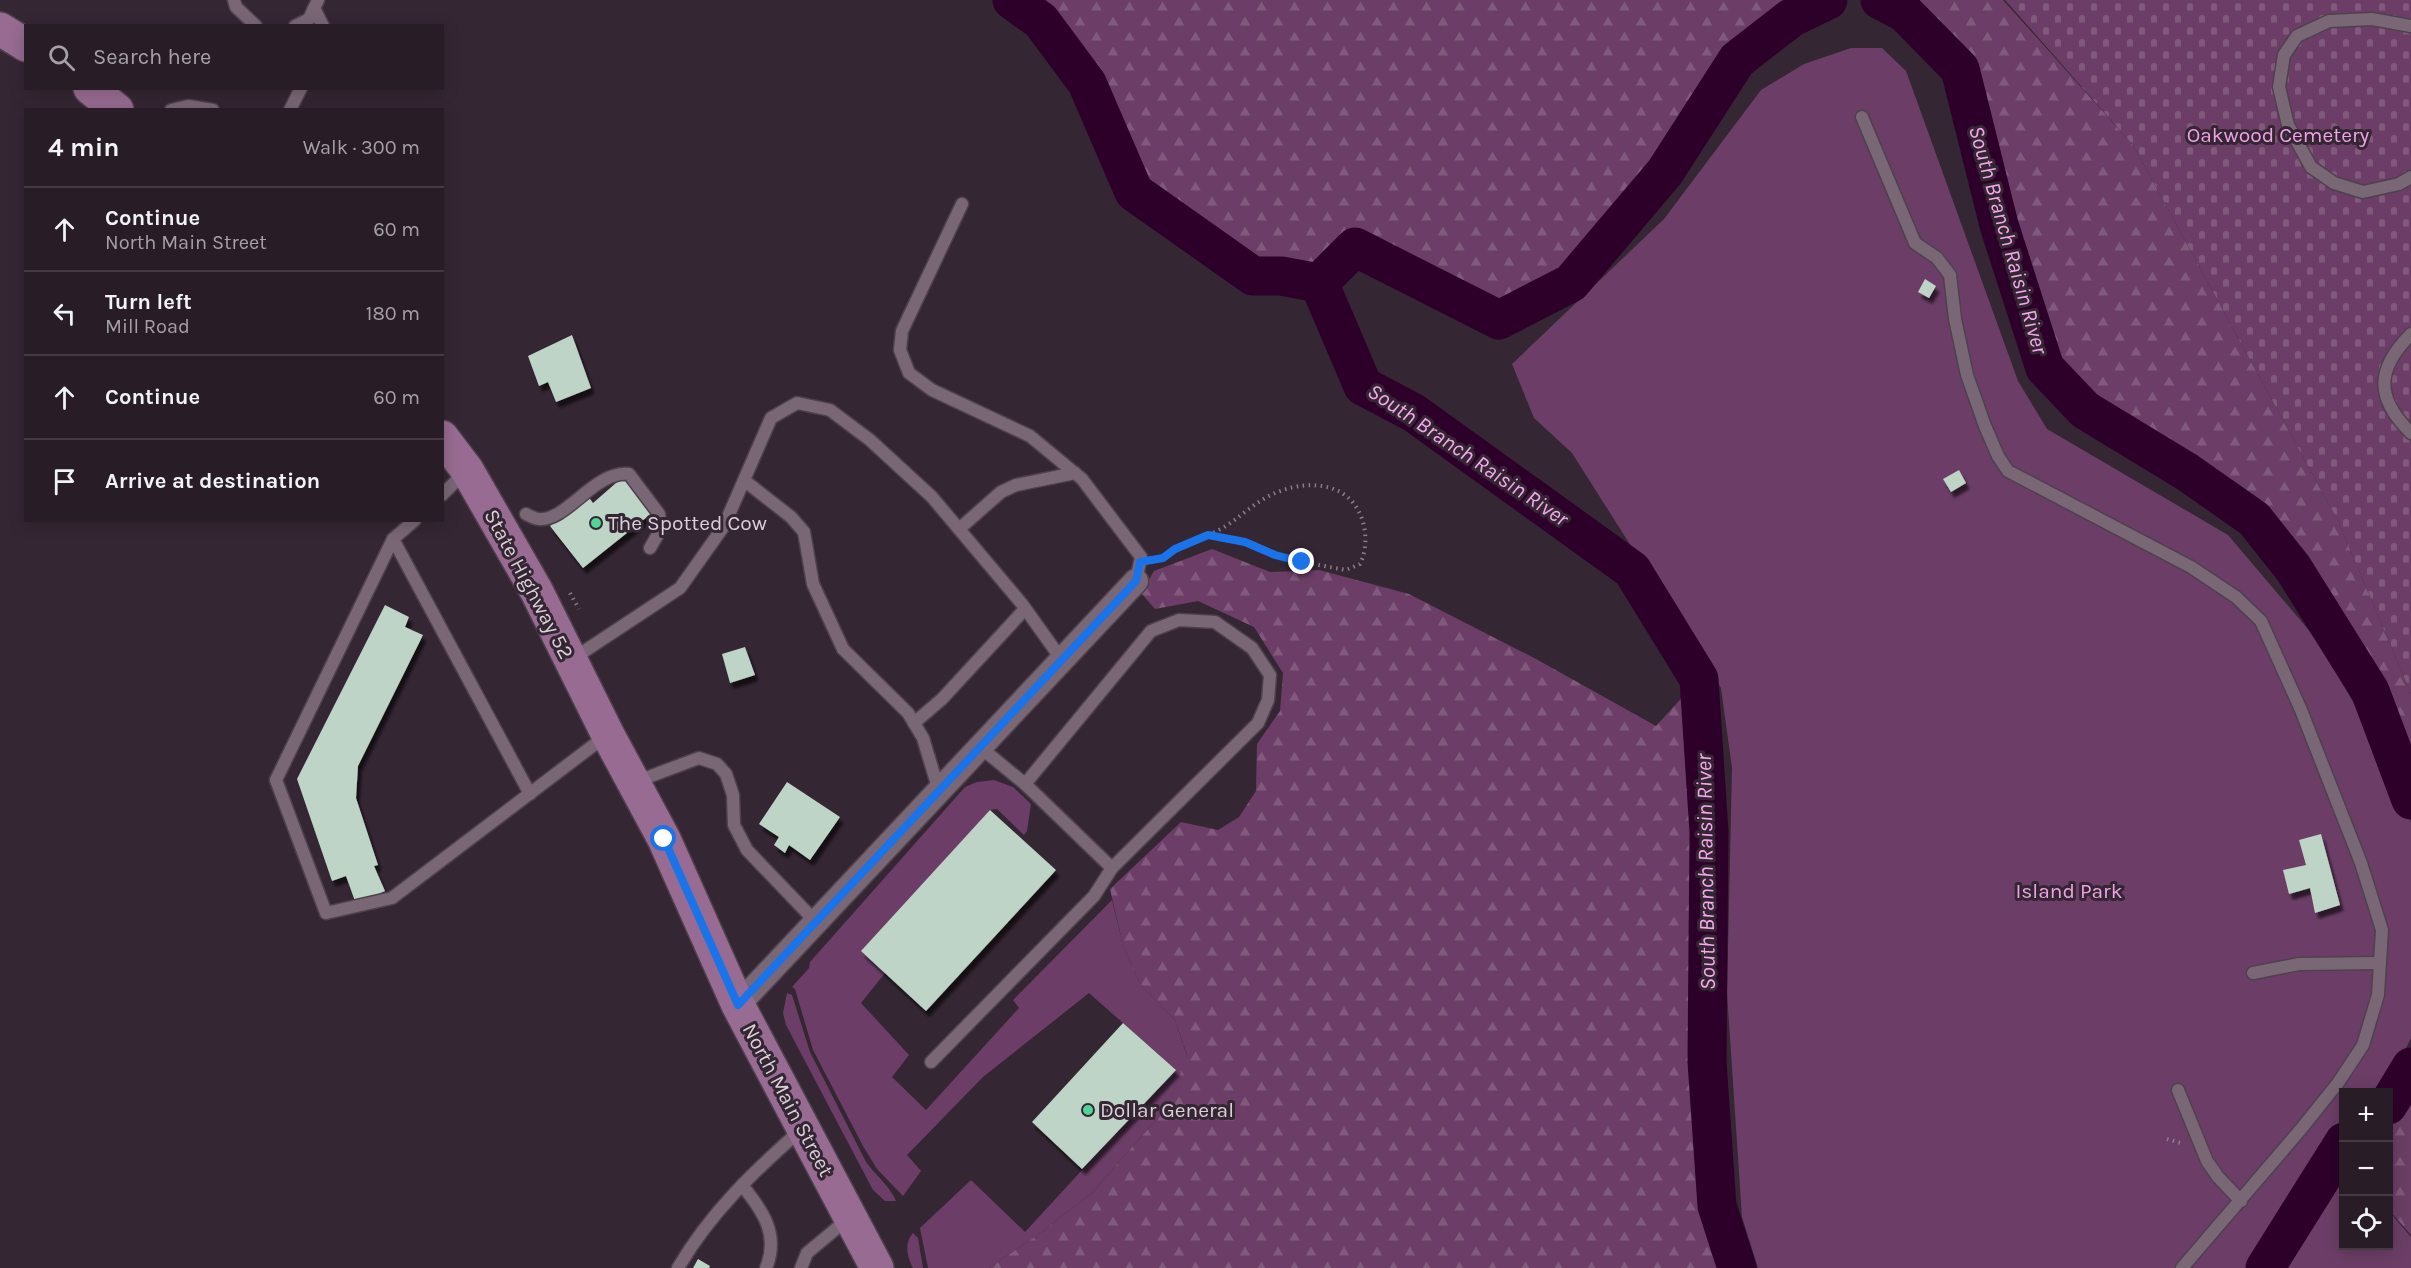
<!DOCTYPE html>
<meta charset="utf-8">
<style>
:root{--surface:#281c26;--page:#342932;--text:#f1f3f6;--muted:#a5a1a7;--line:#443a43}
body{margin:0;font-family:Karla,sans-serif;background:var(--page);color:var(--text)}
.controls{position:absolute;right:18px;bottom:18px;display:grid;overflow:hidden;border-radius:0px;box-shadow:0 3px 15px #0003}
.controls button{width:54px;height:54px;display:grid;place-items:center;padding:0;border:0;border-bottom:2px solid var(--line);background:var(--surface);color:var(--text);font:30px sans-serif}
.stop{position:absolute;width:18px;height:18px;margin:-14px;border:4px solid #1a73e8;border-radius:50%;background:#fff}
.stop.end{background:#1a73e8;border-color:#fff;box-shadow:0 2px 6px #0008}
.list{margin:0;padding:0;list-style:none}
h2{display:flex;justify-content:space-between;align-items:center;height:78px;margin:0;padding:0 24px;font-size:26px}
h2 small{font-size:20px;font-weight:400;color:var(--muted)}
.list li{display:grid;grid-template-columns:39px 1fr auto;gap:18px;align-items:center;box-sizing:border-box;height:84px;padding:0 24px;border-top:2px solid var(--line)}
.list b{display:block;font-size:22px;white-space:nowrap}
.list p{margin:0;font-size:20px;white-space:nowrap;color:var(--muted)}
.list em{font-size:20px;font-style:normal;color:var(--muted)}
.icon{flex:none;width:33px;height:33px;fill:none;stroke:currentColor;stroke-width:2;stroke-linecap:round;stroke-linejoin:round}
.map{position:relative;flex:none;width:2411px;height:1268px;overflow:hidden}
.search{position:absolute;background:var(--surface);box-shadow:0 3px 15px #0003;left:24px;top:24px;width:420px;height:66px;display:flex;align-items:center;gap:15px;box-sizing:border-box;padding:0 21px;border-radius:0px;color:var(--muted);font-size:22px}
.panel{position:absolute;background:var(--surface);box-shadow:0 3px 15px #0003;left:24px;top:108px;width:420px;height:414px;border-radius:0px}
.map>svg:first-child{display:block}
.green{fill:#6c3e67}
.forest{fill:url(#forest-firs)}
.cemetery{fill:url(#cemetery-stones)}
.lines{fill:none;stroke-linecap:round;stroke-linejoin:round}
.river{stroke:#2d002a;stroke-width:39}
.building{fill:#bdd4c6;filter:url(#shadow)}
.service-casing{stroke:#4e414c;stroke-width:15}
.minor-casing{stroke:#4e414c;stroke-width:27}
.primary-casing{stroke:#4e414c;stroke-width:36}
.path{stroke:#8a7e89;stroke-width:4;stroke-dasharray:1.5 4.5;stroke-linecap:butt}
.service{stroke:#796776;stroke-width:12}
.minor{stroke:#796776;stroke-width:24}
.primary{stroke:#986c92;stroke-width:33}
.route{stroke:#1a73e8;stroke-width:8}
.poi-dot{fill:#54d396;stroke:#352633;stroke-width:2}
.labels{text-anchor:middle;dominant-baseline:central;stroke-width:6;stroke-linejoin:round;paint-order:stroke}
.park-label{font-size:21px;fill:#efa2e6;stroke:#352633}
.poi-label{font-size:21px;fill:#dbd1da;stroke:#352633;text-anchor:start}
.street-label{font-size:21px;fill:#dbd1da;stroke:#352633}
.water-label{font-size:22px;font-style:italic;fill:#f6a8ed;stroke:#352633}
</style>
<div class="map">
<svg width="2411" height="1268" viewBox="0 0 2411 1268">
<defs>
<pattern id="forest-firs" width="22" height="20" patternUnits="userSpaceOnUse" patternTransform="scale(1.5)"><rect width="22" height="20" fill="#6c3e67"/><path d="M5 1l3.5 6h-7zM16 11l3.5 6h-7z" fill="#80597c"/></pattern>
<pattern id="cemetery-stones" width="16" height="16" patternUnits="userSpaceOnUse" patternTransform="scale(1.5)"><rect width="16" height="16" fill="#6c3e67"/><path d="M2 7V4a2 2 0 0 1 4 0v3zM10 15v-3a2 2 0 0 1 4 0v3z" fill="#80597c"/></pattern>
<filter id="shadow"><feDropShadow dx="3.5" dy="6" stdDeviation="1.5" flood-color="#0009"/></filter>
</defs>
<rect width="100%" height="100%" fill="#352633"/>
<g class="green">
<path d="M1851 48H1882L1906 71 2018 381 2047 429 2228 535 2318 641 2387 761 2411 822V1038L2384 1092H2344V1246H2388L2389 1211 2411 1237V1268H1758L1742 1217 1727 993 1732 768 1721 688 1572 453 1534 418 1512 364 1664 219 1761 90 1804 64Z"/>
<path d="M994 780 1013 787 1031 804 1027 831 1024 835 997 809 990 810 885 973 861 1003 909 1055 892 1077 926 1110 1019 1008 1013 1000 1112 900 1123 945 1140 984 1175 1020 1187 1056 1168 1106 1092 1193 1039 1234 989 1268H928L920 1228 971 1180 1025 1232 1175 1069 1089 993 983 1077 907 1155 921 1171 903 1196 877 1169 863 1146 813 1050 795 989 792 987 809 968 810 962 965 787 977 782Z"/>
<path d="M787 993 792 995 810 1052 866 1162C876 1176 889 1185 896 1201H885L873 1190 786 1025 783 1013Z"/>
<path d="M913 1233 918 1238 923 1268H913C907 1257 904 1243 913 1233Z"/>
</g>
<g class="forest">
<path d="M1037 0H1828L1791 18 1737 60 1665 172 1571 283 1499 320 1355 248 1319 283 1281 276H1253L1134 192 1087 83 1041 21Z"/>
<path d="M1880 0H2003L2133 145 2339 523 2411 694V800L2370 691 2293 568 2254 519 2085 410 2045 368 1960 69 1905 13Z"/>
<path d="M1212 549 1270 572 1319 570 1409 594 1536 659 1656 726 1699 679 1709 832 1707 1062 1717 1206 1737 1268H989L1039 1234 1092 1193 1168 1106 1187 1055 1175 1020 1140 984 1123 945 1110 889 1181 822 1218 830 1239 817 1256 791 1257 744 1280 711 1283 673 1254 627 1198 601 1155 609 1141 593 1154 571Z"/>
<path d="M2411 1067V1235L2389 1210V1105Z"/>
</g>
<path class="cemetery" d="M2005 0H2411V694L2339 523 2133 145Z"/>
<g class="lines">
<g class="river">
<path d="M1012 0 1041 21 1087 83 1134 192 1253 276H1281L1319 283"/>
<path d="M1880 0 1905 13 1960 69 1999 225 2045 368 2085 410 2187 472 2254 519 2293 568 2370 691 2411 800"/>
<path d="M1319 283 1363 386 1414 413 1632 570 1699 679 1709 832 1707 1062 1717 1206 1737 1268"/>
<path d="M1319 283 1355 247 1499 320 1571 283 1665 172 1737 60 1791 18 1828 0"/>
<path d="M2388 1105 2411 1067"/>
<path d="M2265 1268 2344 1142"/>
</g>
</g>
<g class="building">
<path d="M1925 279 1936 286 1929 298 1918 292Z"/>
<path d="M572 335 591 388 556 402 548 382 539 386 528 356Z"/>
<path d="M1959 470 1966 483 1951 492 1943 479Z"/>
<path d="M624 476 652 513 583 568 550 526 588 496 593 503Z"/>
<path d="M385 605 409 617 405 627 423 635 358 766 356 798 378 865 374 866 385 891 356 904 346 876 332 881 297 779Z"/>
<path d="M745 647 755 675 730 683 722 654Z"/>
<path d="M787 782 840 817 810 860 789 845 785 853 774 845 779 837 759 824Z"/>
<path d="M990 810 1056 870 926 1011 861 951Z"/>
<path d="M2321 834 2340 905 2315 913 2310 888 2289 894 2283 870 2306 865 2299 840Z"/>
<path d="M1123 1023 1176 1070 1082 1169 1032 1122Z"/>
<path d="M698 1259 710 1266 709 1268H693Z"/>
</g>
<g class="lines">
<defs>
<g id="service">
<path d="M234 0 236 7 256 26"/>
<path d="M314 8 323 26"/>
<path d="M295 26 309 19 318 0"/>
<path d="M2411 26 2372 19 2329 21 2297 36 2284 55 2279 87 2288 125 2311 167 2334 183 2363 192 2399 184 2411 177"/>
<path d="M171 110 188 106 213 110"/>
<path d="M290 110 301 88"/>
<path d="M1862 117 1915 243 1937 258 1950 275 1955 319 1967 375 1985 426 1998 456 2008 471 2191 567 2236 597 2261 621 2301 710 2361 863 2382 930 2378 995 2363 1045 2338 1083 2301 1129 2182 1268"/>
<path d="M962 204 902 331 900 350 909 373 932 390 1030 436 1082 479 1141 557 1136 581"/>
<path d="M2411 334C2376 369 2375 398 2411 433"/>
<path d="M745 481 791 517 804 532 813 584 843 649 908 713 923 738 939 791"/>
<path d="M442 495 466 471"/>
<path d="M526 514C530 516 535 519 539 519 566 522 595 470 629 474L659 514 661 529 650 548"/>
<path d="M415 520 393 539 276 780 326 913 392 898 607 735"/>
<path d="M959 529 1001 492 1016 485 1075 473"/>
<path d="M393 539 530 794"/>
<path d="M571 660 680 588 724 526 771 418 797 403 830 410 870 440 932 497 1022 604 1062 660"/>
<path d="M914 723 942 699 1025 609"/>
<path d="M980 747 1025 784"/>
<path d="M635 782 699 758 717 764 726 774 733 795 734 825 747 850 816 922"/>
<path d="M2253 973 2299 964 2380 963"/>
<path d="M931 1062 1094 896 1112 868 1258 723 1268 700 1270 675 1252 648 1215 622 1179 620 1151 631 1025 784 1112 868"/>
<path d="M2178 1090 2207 1161 2218 1177 2241 1201"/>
<path d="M742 1185C762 1210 780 1234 766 1268"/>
<path d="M678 1268C710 1213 755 1170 802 1129"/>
<path d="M801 1268 807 1253 849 1218"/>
</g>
<path id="minor" d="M738 1005 1136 581"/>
<g id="primary">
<path d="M0 29 26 45"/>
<path d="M90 88 117 110"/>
<path d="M442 437 467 470 537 592 608 735 664 839 738 1005 877 1268"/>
</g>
</defs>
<use href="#service" class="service-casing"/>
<use href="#minor" class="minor-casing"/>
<use href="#primary" class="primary-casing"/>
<g class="path">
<path d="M1155 561 1208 535 1245 542 1274 555 1302 562 1346 570 1360 564C1368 548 1367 526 1358 510 1341 479 1299 481 1271 495 1248 506 1234 525 1208 535"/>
<path d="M570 593 579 609"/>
<path d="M2167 1139 2181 1143V1140"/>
</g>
<use href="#service" class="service"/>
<use href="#minor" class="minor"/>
<use href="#primary" class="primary"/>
</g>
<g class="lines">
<path class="route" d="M664 839 738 1005 1136 581 1140 562 1163 558 1175 549 1208 535 1245 542 1275 555 1302 562"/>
</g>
<g class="poi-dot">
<circle cx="596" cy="523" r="6"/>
<circle cx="1088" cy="1110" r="6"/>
</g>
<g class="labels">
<g class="park-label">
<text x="2278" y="135">Oakwood Cemetery</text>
<text x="2069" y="891">Island Park</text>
</g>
<g class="poi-label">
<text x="608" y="523">The Spotted Cow</text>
<text x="1100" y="1110">Dollar General</text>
</g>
<g class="street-label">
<text transform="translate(529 584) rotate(62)">State Highway 52</text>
<text transform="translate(788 1100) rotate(62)">North Main Street</text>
</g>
<g class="water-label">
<text transform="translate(2008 240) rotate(74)">South Branch Raisin River</text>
<text transform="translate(1468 455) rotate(34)">South Branch Raisin River</text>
<text transform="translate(1706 872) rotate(-91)">South Branch Raisin River</text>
</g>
</g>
</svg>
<div class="controls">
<button>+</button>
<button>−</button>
<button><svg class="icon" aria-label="locate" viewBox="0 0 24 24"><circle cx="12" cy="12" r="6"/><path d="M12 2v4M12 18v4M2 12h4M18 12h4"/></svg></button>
</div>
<div class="stop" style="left:664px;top:839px"></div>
<div class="stop end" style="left:1302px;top:562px"></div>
<div class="search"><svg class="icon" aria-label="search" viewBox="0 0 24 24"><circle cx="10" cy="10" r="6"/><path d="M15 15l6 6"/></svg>Search here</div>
<section class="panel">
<h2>4 min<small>Walk · 300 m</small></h2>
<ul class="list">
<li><svg class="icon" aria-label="ahead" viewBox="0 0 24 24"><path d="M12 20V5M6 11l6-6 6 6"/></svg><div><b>Continue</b><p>North Main Street</p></div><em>60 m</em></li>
<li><svg class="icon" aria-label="left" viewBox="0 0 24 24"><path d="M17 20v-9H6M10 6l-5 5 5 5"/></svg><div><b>Turn left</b><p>Mill Road</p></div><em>180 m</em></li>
<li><svg class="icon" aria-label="ahead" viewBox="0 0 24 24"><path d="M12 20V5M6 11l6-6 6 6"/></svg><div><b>Continue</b></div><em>60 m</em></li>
<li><svg class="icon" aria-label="arrive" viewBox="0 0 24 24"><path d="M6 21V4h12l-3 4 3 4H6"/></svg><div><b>Arrive at destination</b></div></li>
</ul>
</section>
</div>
